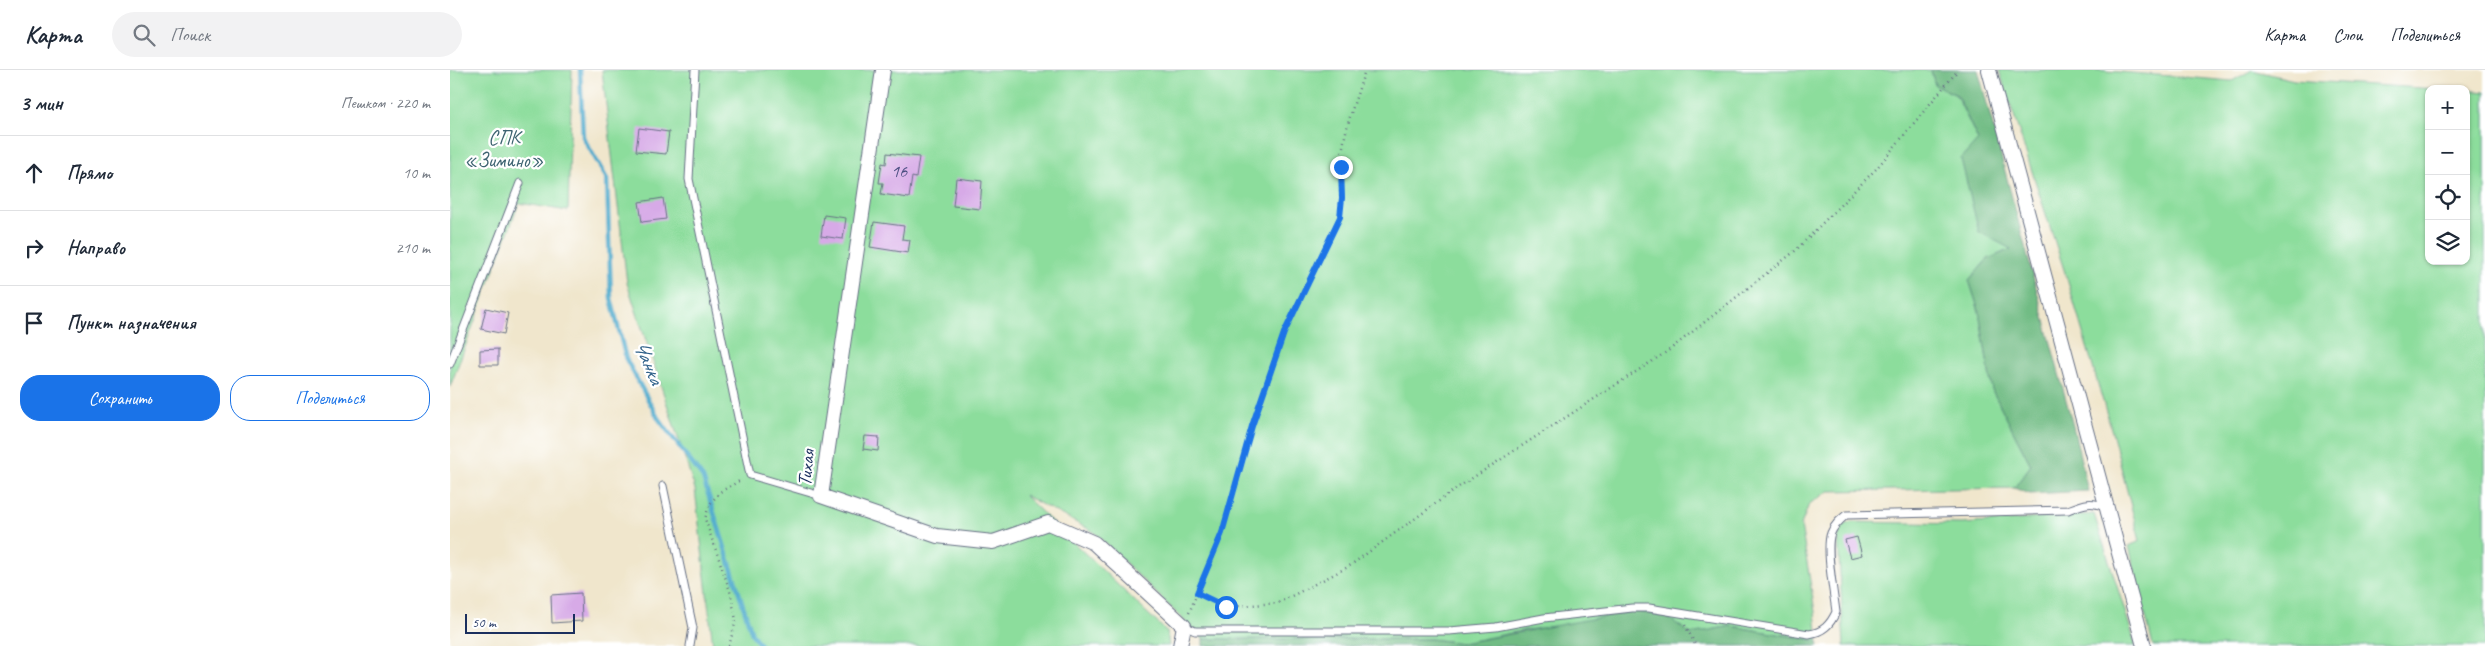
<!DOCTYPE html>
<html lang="ru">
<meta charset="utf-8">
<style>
:root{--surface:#fff;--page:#f2f2f3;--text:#1f2937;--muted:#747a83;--line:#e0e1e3;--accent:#1a73e8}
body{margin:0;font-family:Caveat,sans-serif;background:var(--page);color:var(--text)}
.controls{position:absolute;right:15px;top:15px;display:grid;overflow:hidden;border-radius:10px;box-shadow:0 1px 4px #0004}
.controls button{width:45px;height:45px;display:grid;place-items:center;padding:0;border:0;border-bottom:1px solid var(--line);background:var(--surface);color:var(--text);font:25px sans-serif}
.scale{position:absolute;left:15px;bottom:12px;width:110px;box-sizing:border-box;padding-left:5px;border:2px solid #1b2f5e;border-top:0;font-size:14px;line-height:18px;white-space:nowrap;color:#1b2f5e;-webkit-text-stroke:4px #fff;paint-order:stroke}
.stop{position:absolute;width:15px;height:15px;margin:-11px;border:4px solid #1a73e8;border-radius:50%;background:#fff}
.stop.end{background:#1a73e8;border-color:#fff;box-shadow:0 1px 5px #0008}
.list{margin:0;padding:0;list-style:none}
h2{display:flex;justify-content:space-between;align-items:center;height:65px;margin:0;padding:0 20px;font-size:21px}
h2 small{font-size:16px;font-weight:400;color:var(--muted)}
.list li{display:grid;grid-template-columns:32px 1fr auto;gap:15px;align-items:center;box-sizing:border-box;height:75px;padding:0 20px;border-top:1px solid var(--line)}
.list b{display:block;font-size:19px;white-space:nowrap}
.list em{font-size:16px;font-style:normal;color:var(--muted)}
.actions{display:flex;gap:10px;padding:15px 20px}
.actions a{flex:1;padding:11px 0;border:1px solid var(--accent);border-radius:20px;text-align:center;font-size:18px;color:var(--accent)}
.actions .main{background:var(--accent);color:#fff}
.icon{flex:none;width:28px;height:28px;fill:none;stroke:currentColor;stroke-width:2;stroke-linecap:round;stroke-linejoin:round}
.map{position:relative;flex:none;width:2035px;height:576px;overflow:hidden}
header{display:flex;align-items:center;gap:30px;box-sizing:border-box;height:70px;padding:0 25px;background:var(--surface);border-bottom:1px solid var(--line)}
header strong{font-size:24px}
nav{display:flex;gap:28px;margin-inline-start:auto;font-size:18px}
.search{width:350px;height:45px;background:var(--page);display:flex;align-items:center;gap:12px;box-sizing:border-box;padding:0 18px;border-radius:28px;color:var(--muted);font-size:19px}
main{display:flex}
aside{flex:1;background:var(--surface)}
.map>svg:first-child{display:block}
.green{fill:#8cdd9c;stroke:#54867d}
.forest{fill:#71bc84;stroke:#467671}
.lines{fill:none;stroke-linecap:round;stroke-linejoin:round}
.stream{stroke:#4fabcd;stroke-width:4.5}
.building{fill:#d7aae7}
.service-casing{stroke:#666f84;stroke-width:9}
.minor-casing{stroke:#666f84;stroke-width:16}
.path{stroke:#666f84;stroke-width:2.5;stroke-dasharray:1 4;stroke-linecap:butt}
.service{stroke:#fff;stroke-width:7}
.minor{stroke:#fff;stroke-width:14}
.route{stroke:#1a73e8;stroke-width:6}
.labels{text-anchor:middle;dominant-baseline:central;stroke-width:4.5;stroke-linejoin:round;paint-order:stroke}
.number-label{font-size:18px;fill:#4a4e80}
.park-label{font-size:20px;fill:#3d6371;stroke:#fff}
.street-label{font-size:20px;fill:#1b2f5e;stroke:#fff}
.water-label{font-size:21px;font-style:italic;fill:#30618a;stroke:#fff}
</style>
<header>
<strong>Карта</strong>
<div class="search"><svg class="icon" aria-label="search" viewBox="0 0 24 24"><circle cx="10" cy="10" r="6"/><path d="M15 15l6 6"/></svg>Поиск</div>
<nav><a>Карта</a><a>Слои</a><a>Поделиться</a></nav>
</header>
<main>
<aside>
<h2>3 мин<small>Пешком · 220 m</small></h2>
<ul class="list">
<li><svg class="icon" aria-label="ahead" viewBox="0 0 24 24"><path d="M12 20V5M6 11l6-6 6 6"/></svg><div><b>Прямо</b></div><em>10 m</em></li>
<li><svg class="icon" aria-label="right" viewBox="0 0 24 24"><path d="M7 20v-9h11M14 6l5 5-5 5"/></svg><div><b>Направо</b></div><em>210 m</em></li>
<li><svg class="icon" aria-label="arrive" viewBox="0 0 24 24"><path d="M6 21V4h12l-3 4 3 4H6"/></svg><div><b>Пункт назначения</b></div></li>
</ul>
<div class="actions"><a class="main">Сохранить</a><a>Поделиться</a></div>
</aside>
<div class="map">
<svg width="2035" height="576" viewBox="0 0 2035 576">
<rect width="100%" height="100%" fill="#fff"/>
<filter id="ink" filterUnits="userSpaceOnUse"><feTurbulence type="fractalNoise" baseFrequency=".02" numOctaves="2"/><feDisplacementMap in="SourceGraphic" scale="10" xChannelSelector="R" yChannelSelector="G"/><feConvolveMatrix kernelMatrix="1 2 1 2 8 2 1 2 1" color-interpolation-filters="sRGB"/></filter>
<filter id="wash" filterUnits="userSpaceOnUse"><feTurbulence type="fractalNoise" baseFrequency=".0096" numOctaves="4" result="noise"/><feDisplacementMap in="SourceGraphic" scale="20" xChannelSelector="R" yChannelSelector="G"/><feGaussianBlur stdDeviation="1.12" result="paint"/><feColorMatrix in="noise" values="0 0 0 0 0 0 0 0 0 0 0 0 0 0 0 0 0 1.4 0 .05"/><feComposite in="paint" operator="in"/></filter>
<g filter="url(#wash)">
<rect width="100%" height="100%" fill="#f0e6cc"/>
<g class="green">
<path d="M0 0H122L118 141 69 133 0 317Z"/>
<path d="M152 0H1481L1485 15 1506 25 1528 70 1561 179 1538 189 1519 210 1529 241 1542 320 1581 395 1564 418 1379 421 1359 434 1351 455 1365 542 1368 571 1281 556 1241 564 1217 547 1136 552 1076 560 1012 573 981 569H753L644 462 574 425 717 562 719 576H263L245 419 177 213Z"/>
<path d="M1549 0H1645L1782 11 1802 0 1844 10 1987 19H1979V191H2016V20L2035 22V576H1703L1679 476 1690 471 1662 362 1618 212Z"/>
<path d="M1644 444 1686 576H1394L1388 467 1394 455 1401 452 1512 454Z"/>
</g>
<g class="forest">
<path d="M1481 0H1528L1623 356 1638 421 1580 424 1564 418 1581 395 1542 320 1529 241 1519 210 1538 189 1561 179 1529 162 1511 89 1528 70 1507 25 1485 15Z"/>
<path d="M1184 541 1217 547 1241 564 1281 556 1368 571 1369 576H753V569H981L1012 573Z"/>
</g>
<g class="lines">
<path class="stream" d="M130 0 133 67 157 109 161 228 176 289 208 348 253 408 302 564 311 576"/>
</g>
<g id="blocks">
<g class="building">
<path d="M189 58 219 62 216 84 186 81Z"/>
<path d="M437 83 469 87 466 108 462 107 459 128 431 124 433 113H429L432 93 436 94Z"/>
<path d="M506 108 532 111 530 139 503 136Z"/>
<path d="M213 128 216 149 192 152 189 132Z"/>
<path d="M374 145 396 148 393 169 371 166Z"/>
<path d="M424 152 454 156 452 169 460 170 458 183 420 177Z"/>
<path d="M36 238 58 243 54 264 31 259Z"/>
<path d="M48 279V295H30V280Z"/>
<path d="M415 366 429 367 428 381 413 379Z"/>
<path d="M1407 467 1412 485 1400 488 1395 470Z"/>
<path d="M131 523 132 551 102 553 101 525Z"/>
</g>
</g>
</g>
<g filter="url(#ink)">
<use href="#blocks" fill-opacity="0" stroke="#666f84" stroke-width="1"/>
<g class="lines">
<defs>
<g id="service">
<path d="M245 0 239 109 300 405 371 426"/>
<path d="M0 294 70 113"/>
<path d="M213 416 243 558 240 576"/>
<path d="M734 556 745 561H999L1046 557 1094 548 1182 538H1199L1359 564C1373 562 1380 555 1386 542 1384 524 1375 478 1381 463 1384 455 1390 450 1396 445L1618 440C1633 434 1641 430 1656 438"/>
</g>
<g id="minor">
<path d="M433 0 371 426 487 466 543 472 598 453 644 473 734 556 730 576"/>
<path d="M1539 0 1694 576"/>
</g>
</defs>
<use href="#service" class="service-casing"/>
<use href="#minor" class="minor-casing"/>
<g class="path">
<path d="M747 523 776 537 828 533 898 497 1010 416 1218 281 1345 181 1426 99 1508 0"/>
<path d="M739 543 772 463 802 356 834 263 890 147C892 130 890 114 891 97 892 64 905 32 915 0"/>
<path d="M1235 555 1246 576"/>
<path d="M279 576 286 550 280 521 255 449 259 435 270 422 291 410"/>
</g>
<use href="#service" class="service"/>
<use href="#minor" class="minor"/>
</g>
</g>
<g class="lines" filter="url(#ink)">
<path class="route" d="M776 537 747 523 772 463 802 356 834 263 890 147 892 128 891 97"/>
</g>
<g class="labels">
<g class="number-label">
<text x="449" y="101">16</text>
</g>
<g class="park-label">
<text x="54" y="67">СПК<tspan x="54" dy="23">«Зимино»</tspan></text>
</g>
<g class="street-label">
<text transform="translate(356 398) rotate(-84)">Тихая</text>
</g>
<g class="water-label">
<text transform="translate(199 292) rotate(67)">Чанка</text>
</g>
</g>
</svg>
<div class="controls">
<button>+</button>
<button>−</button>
<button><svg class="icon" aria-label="locate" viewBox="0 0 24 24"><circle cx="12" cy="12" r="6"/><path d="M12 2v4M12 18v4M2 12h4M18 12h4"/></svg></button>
<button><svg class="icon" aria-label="layers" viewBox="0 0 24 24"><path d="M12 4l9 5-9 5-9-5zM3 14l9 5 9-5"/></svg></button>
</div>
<div class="scale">50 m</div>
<div class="stop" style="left:776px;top:537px"></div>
<div class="stop end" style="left:891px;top:97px"></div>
</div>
</main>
